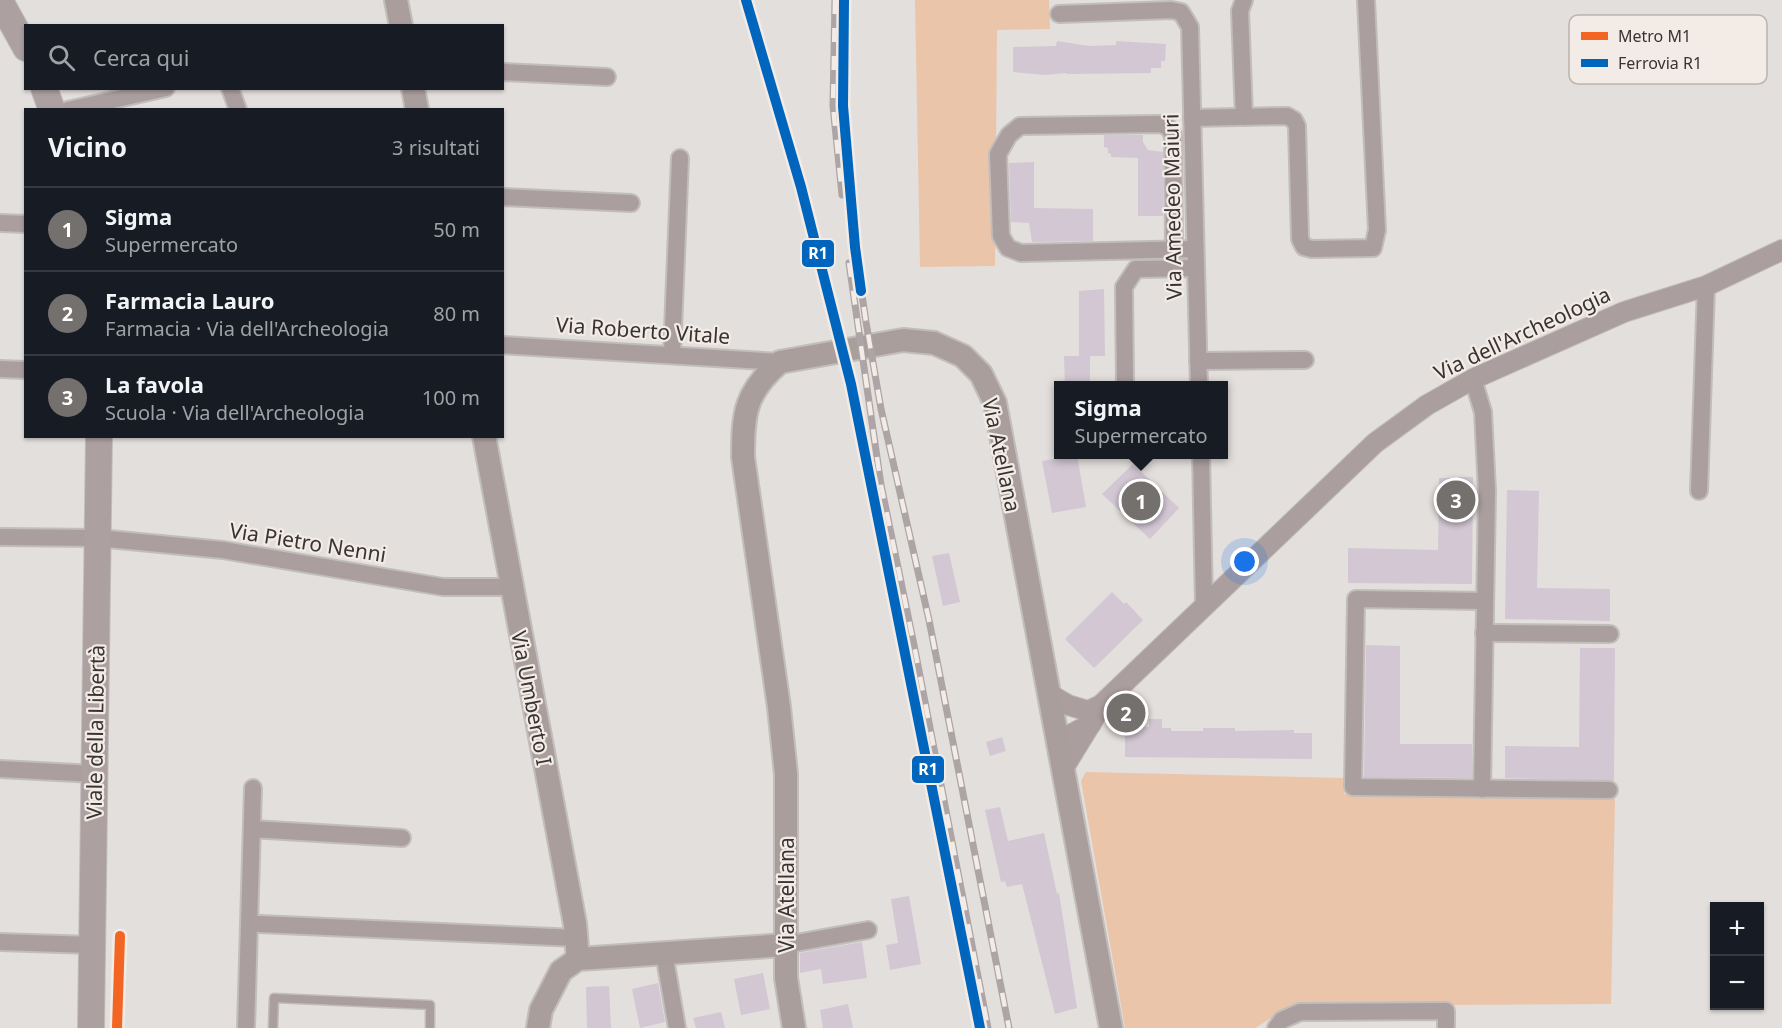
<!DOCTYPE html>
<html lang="it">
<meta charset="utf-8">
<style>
:root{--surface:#171b24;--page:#20242c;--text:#f1f3f6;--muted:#9ea1a6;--line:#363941;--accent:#73706e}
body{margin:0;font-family:"Noto Sans",sans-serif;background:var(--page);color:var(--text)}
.controls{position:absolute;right:18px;bottom:18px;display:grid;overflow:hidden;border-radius:0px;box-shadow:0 2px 4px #0004}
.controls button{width:54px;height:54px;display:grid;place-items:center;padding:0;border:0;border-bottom:2px solid var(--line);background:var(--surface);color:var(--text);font:30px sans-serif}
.you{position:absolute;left:1245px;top:562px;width:21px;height:21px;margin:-15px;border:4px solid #fff;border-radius:50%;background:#1a73e8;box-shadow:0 0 0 9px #1a73e833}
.badge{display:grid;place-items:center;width:39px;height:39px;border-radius:50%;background:var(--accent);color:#fff;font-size:20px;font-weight:700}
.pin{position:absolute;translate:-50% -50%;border:3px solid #fff;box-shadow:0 2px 6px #0006}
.popup{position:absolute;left:1054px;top:381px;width:174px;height:78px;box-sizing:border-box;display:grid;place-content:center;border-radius:0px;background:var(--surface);filter:drop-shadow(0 2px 4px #0005);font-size:20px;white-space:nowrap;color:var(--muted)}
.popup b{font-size:22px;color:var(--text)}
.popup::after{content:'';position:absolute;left:50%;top:100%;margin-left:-12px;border:12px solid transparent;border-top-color:var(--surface)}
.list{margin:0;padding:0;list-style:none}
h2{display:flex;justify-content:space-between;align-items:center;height:78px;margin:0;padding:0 24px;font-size:26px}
h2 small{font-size:20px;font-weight:400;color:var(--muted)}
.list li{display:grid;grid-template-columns:39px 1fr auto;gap:18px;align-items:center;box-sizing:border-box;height:84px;padding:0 24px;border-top:2px solid var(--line)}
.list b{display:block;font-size:22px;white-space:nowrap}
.list p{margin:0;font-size:20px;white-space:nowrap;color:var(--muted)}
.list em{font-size:20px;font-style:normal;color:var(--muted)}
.icon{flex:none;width:33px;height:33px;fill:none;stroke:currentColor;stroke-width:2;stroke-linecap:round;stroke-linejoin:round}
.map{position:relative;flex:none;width:1782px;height:1028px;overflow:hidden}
.search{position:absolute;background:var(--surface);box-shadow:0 2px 4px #0004;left:24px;top:24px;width:480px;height:66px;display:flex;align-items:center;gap:15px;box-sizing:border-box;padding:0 21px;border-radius:0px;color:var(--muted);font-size:22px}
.panel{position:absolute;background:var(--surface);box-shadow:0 2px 4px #0004;left:24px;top:108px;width:480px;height:330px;border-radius:0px}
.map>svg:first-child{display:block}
.green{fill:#ebc5aa}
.building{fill:#d2c7d3}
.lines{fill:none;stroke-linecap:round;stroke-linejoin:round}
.service-casing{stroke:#c0bdbb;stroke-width:11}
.minor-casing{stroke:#c0bdbb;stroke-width:20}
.tertiary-casing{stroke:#c0bdbb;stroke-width:22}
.secondary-casing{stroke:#c0bdbb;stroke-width:26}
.primary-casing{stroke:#c0bdbb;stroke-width:28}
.service{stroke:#ab9e9e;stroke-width:8}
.minor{stroke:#ab9e9e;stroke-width:16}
.tertiary{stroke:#ab9e9e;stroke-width:20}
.secondary{stroke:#aa9e9c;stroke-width:22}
.primary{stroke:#aca0a0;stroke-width:26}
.rail-casing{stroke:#ada5a5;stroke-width:7}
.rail{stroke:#f3ebe6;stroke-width:4.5;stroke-dasharray:14;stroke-linecap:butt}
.rail-1-casing{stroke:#f3ebe6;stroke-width:15}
.rail-1{stroke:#0065bd;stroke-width:10}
.metro-1-casing{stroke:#f3ebe6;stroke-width:15}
.metro-1{stroke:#f26522;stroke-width:10}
.labels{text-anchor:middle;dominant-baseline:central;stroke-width:4.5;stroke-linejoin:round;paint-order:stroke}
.street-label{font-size:21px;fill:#373432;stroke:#f3ebe6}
.key{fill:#f3ebe6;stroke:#bbb4b0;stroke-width:1.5}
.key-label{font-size:16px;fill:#373432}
.line-badge{stroke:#f3ebe6;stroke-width:2}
.badge-label{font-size:16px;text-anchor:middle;font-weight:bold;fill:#fff}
</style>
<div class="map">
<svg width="1782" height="1028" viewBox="0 0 1782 1028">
<rect width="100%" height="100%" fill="#e3dfdc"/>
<g class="green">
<path d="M915 0H1049L1050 29 997 30 995 266 920 267Z"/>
<path d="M1086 772 1343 778 1344 794 1615 797 1611 1004 1304 1006 1276 1015 1255 1028H1125L1081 781Z"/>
</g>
<g class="building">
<path d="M1057 41 1089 46 1116 45V41L1166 44 1165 61H1161V68H1151V73L1066 74V73L1045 75 1013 72V47L1056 46Z"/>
<path d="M1104 135H1143V142L1148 150 1163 152V216H1138V158L1111 157V154L1108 153V148L1104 147Z"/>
<path d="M1034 162V208L1093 209V241L1032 242 1029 223 1011 222 1009 163Z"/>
<path d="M1104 289 1105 356H1090V386H1065L1064 356H1079V291Z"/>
<path d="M1077 455 1086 507 1052 513 1042 461Z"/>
<path d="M1133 464 1179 508 1150 539 1102 494Z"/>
<path d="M1459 477H1473L1472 584 1348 583V548L1438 550 1439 478H1459Z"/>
<path d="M1507 490 1539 491 1537 588 1610 589V621L1505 619Z"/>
<path d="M949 553 960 602 943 606 932 556Z"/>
<path d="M1112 592 1124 604 1126 602 1143 620 1094 668 1065 639Z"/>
<path d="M1366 645 1400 646V744H1472V778L1364 777Z"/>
<path d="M1580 648H1615L1614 781 1505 778V746L1579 747Z"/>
<path d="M1149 719H1162V728H1171V731H1203V728H1235V731L1294 730V733H1312V759L1125 757V730L1139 729V727H1149Z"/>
<path d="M1002 737 1006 751 990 756 986 742Z"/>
<path d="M1000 807 1008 841 1044 833 1057 894 1059 893 1077 1008 1055 1014 1022 884 1007 887 1005 881 1001 882 985 810Z"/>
<path d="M909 896 921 964 890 970 886 945 898 943 891 899Z"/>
<path d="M862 942 867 978 823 984 821 969 800 973V953Z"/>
<path d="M763 973 770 1009 741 1015 734 979Z"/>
<path d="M658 983 665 1022 640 1028 632 989Z"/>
<path d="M609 986 611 1028H587L586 987Z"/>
<path d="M848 1004 853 1028H823L820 1010Z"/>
<path d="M721 1012 725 1028H696L693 1018Z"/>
</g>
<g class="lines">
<defs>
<path id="service" d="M273 1028 274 998 430 1005V1028"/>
<g id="minor">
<path d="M1059 14 1171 10 1181 12 1190 27 1199 386"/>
<path d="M502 72 607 77"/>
<path d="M230 88 238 110"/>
<path d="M68 110 166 88"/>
<path d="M1244 117 1240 11 1244 0"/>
<path d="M1192 118 1287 116 1294 120 1297 126 1300 239 1304 247 1312 249 1373 248 1377 230 1366 0"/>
<path d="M502 197 631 203"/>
<path d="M0 223 26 224"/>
<path d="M1174 249 1173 135 1168 127 1160 124 1020 126 1009 135 998 154 1001 236 1008 248 1021 253 1195 249"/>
<path d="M502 345 780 362"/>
<path d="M672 354 680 158"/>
<path d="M1198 361 1305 360"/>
<path d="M0 369 26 370"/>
<path d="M1473 379 1483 412 1487 491 1482 789"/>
<path d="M1125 386 1124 287 1136 269 1196 268"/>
<path d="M1201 454 1204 605"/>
<path d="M1699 491 1706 286"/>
<path d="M0 537 98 538 223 550 443 587H511"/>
<path d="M1485 601 1356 599 1353 787 1609 790"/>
<path d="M1484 633 1610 634"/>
<path d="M0 769 95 774"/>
<path d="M252 829 402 838"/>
<path d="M259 924 576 938"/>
<path d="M0 942 92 945"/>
<path d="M785 945 868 930"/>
<path d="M664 953 677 1028"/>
<path d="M246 1028 253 788"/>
<path d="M1276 1028 1282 1020 1300 1012 1446 1011V1028"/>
</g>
<g id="tertiary">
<path d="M1049 694 1068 705 1088 711 1101 705"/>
<path d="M1058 741 1091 724 1101 705 1375 443 1427 405 1473 379 1624 312 1706 286 1782 250"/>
<path d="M1063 769 1090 725"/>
</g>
<g id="secondary">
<path d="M396 0 401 26"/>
<path d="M413 88 417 110"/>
<path d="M484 436 575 924 578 959"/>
<path d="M538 1028 541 1010 561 971 578 959 785 945"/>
<path d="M794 1028 786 978V774L779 707 743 457C743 413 745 392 780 362L903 340 934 343 963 356 981 374 995 403 1111 1028"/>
</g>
<g id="primary">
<path d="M0 1 26 48"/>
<path d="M44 88 52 110"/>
<path d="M91 1028 99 436"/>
</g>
</defs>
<use href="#service" class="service-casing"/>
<use href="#minor" class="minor-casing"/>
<use href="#tertiary" class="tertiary-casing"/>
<use href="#secondary" class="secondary-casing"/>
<use href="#primary" class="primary-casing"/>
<use href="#service" class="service"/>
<use href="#minor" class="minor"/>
<use href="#tertiary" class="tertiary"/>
<use href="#secondary" class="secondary"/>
<use href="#primary" class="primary"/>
<defs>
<g id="rail">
<path d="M835 0 833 106 842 195"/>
<path d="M844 0 843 106 855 247 866 322 881 409 929 620 1009 1028"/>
<path d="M849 263 881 485 914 645 988 1028"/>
</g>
</defs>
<use href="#rail" class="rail-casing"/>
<use href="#rail" class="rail"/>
<defs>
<g id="rail-1">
<path d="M746 0 801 187 851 384 980 1028"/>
<path d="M844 0 843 106 855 247 861 291"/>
</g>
</defs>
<use href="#rail-1" class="rail-1-casing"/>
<use href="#rail-1" class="rail-1"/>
<defs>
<path id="metro-1" d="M117 1028 120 936"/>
</defs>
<use href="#metro-1" class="metro-1-casing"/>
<use href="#metro-1" class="metro-1"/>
</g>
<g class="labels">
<g class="street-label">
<text transform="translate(1172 207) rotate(-91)">Via Amedeo Maiuri</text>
<text transform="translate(643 330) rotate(4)">Via Roberto Vitale</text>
<text transform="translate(1522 333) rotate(-25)">Via dell'Archeologia</text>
<text transform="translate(1002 455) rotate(78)">Via Atellana</text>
<text transform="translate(308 542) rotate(9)">Via Pietro Nenni</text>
<text transform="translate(532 698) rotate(79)">Via Umberto I</text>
<text transform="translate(95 732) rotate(-89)">Viale della Libertà</text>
<text transform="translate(786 895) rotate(-90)">Via Atellana</text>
</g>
</g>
<rect x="1569" y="15" width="198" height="69" rx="9" class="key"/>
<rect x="1581" y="32" width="27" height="8" fill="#f26522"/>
<rect x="1581" y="59" width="27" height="8" fill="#0065bd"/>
<g class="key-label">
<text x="1618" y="42">Metro M1</text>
<text x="1618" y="69">Ferrovia R1</text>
</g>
<g class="line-badge">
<rect x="801" y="239" width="34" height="29" rx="6" fill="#0065bd"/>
<rect x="911" y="755" width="34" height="29" rx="6" fill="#0065bd"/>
</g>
<g class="badge-label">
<text x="818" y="259">R1</text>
<text x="928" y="775">R1</text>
</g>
</svg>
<div class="controls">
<button>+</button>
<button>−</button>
</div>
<div class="you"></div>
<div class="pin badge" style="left:1141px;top:501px">1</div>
<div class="popup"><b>Sigma</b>Supermercato</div>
<div class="pin badge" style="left:1126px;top:713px">2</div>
<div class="pin badge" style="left:1456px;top:500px">3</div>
<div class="search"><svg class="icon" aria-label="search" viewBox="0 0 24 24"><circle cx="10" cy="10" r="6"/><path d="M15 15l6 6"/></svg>Cerca qui</div>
<section class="panel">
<h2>Vicino<small>3 risultati</small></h2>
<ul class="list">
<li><span class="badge">1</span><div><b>Sigma</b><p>Supermercato</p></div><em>50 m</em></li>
<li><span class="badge">2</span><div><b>Farmacia Lauro</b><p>Farmacia · Via dell'Archeologia</p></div><em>80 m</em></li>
<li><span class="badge">3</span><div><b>La favola</b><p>Scuola · Via dell'Archeologia</p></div><em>100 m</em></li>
</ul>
</section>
</div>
